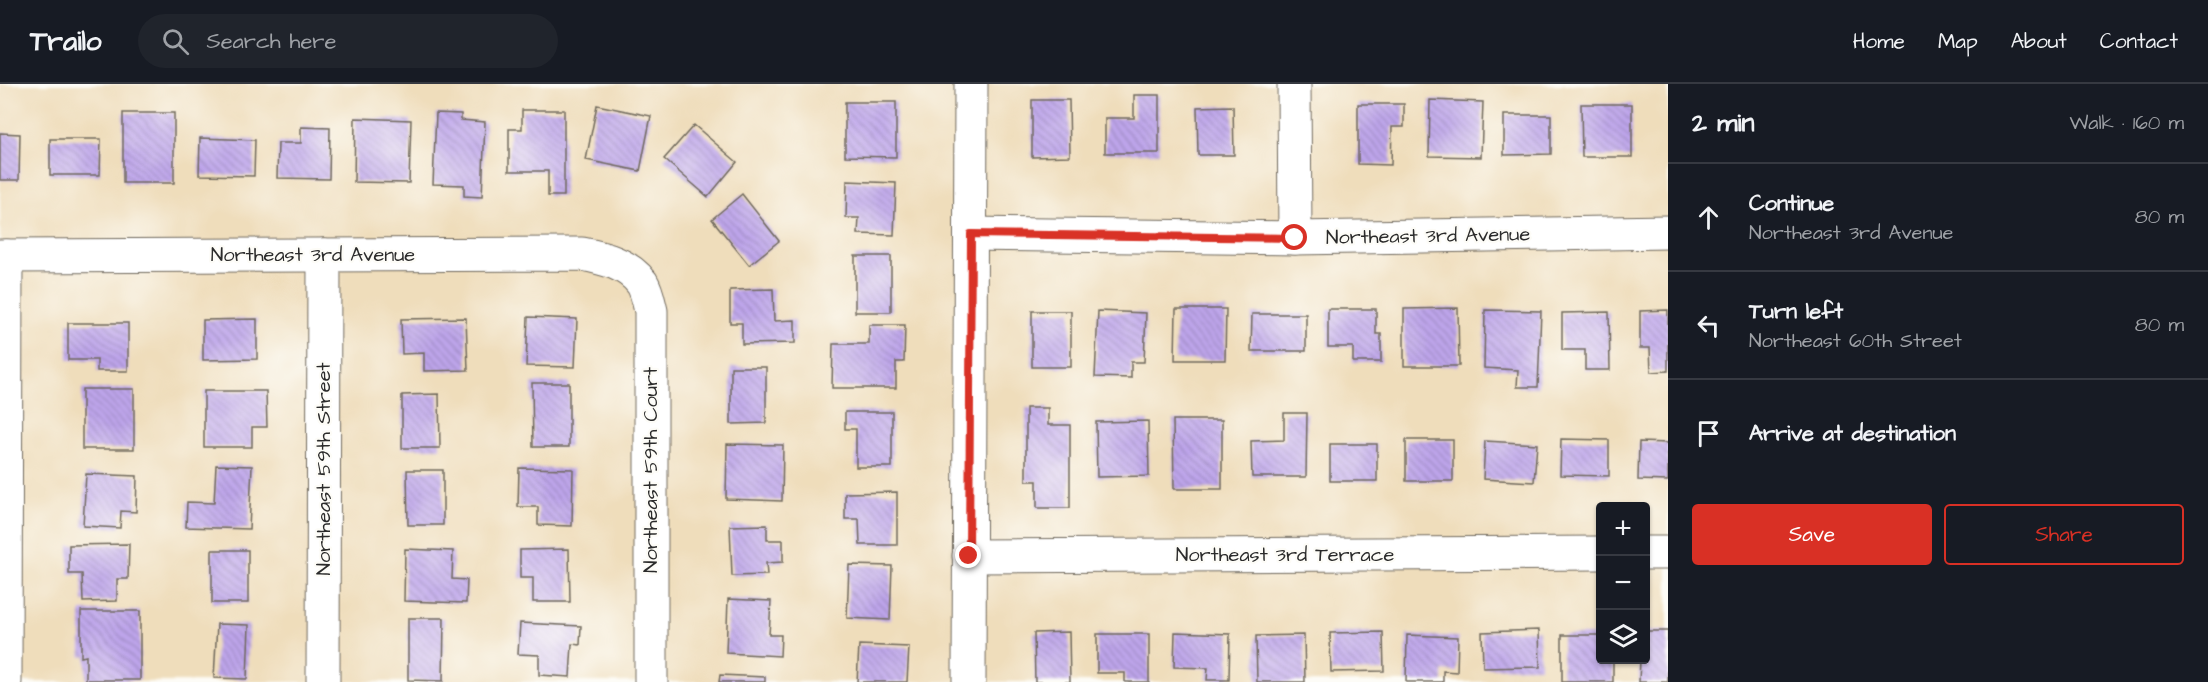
<!DOCTYPE html>
<meta charset="utf-8">
<style>
:root{--surface:#171b24;--page:#20242c;--text:#f1f3f6;--muted:#9ea1a6;--line:#363941;--accent:#d93025}
body{margin:0;font-family:"Architects Daughter",sans-serif;background:var(--page);color:var(--text)}
.controls{position:absolute;right:18px;bottom:18px;display:grid;overflow:hidden;border-radius:6px;box-shadow:0 2px 4px #0004}
.controls button{width:54px;height:54px;display:grid;place-items:center;padding:0;border:0;border-bottom:2px solid var(--line);background:var(--surface);color:var(--text);font:30px sans-serif}
.stop{position:absolute;width:18px;height:18px;margin:-14px;border:4px solid #d93025;border-radius:50%;background:#fff}
.stop.end{background:#d93025;border-color:#fff;box-shadow:0 2px 6px #0008}
.list{margin:0;padding:0;list-style:none}
h2{display:flex;justify-content:space-between;align-items:center;height:78px;margin:0;padding:0 24px;font-size:26px}
h2 small{font-size:20px;font-weight:400;color:var(--muted)}
.list li{display:grid;grid-template-columns:39px 1fr auto;gap:18px;align-items:center;box-sizing:border-box;height:108px;padding:0 24px;border-top:2px solid var(--line)}
.list b{display:block;font-size:22px;white-space:nowrap}
.list p{margin:0;font-size:20px;white-space:nowrap;color:var(--muted)}
.list em{font-size:20px;font-style:normal;color:var(--muted)}
.actions{display:flex;gap:12px;padding:18px 24px}
.actions a{flex:1;padding:14px 0;border:2px solid var(--accent);border-radius:6px;text-align:center;font-size:21px;color:var(--accent)}
.actions .main{background:var(--accent);color:#fff}
.icon{flex:none;width:33px;height:33px;fill:none;stroke:currentColor;stroke-width:2;stroke-linecap:round;stroke-linejoin:round}
.map{position:relative;flex:none;width:1668px;height:598px;overflow:hidden}
header{display:flex;align-items:center;gap:36px;box-sizing:border-box;height:84px;padding:0 30px;background:var(--surface);border-bottom:2px solid var(--line)}
header strong{font-size:28px}
nav{display:flex;gap:33px;margin-inline-start:auto;font-size:21px}
.search{width:420px;height:54px;background:var(--page);display:flex;align-items:center;gap:15px;box-sizing:border-box;padding:0 21px;border-radius:33px;color:var(--muted);font-size:22px}
main{display:flex}
aside{flex:1;background:var(--surface)}
.map>svg:first-child{display:block}
.building{fill:url(#building-back-hatch)}
.lines{fill:none;stroke-linecap:round;stroke-linejoin:round}
.minor-casing{stroke:#70695d;stroke-width:35}
.minor{stroke:#fff;stroke-width:33}
.route{stroke:#d93025;stroke-width:8}
.labels{text-anchor:middle;dominant-baseline:central;stroke-width:4.5;stroke-linejoin:round;paint-order:stroke}
.street-label{font-size:20px;fill:#2b2b2b;stroke:#fdfcf7}
</style>
<header>
<strong>Trailo</strong>
<div class="search"><svg class="icon" aria-label="search" viewBox="0 0 24 24"><circle cx="10" cy="10" r="6"/><path d="M15 15l6 6"/></svg>Search here</div>
<nav><a>Home</a><a>Map</a><a>About</a><a>Contact</a></nav>
</header>
<main>
<div class="map">
<svg width="1668" height="598" viewBox="0 0 1668 598">
<defs>
<pattern id="building-back-hatch" width="6" height="6" patternUnits="userSpaceOnUse" patternTransform="scale(1.5)"><rect width="6" height="6" fill="#bea5eb"/><path d="M-1 5l2 2M0 0l6 6M5-1l2 2" fill="none" stroke="#9b87bf"/></pattern>
</defs>
<rect width="100%" height="100%" fill="#fdfcf7"/>
<filter id="ink" filterUnits="userSpaceOnUse"><feTurbulence type="fractalNoise" baseFrequency=".0167" numOctaves="2"/><feDisplacementMap in="SourceGraphic" scale="12" xChannelSelector="R" yChannelSelector="G"/><feConvolveMatrix kernelMatrix="1 2 1 2 8 2 1 2 1" color-interpolation-filters="sRGB"/></filter>
<filter id="wash" filterUnits="userSpaceOnUse"><feTurbulence type="fractalNoise" baseFrequency=".008" numOctaves="4" result="noise"/><feDisplacementMap in="SourceGraphic" scale="24" xChannelSelector="R" yChannelSelector="G"/><feGaussianBlur stdDeviation="1.35" result="paint"/><feColorMatrix in="noise" values="0 0 0 0 0 0 0 0 0 0 0 0 0 0 0 0 0 1.4 0 .05"/><feComposite in="paint" operator="in"/></filter>
<g filter="url(#wash)">
<rect width="100%" height="100%" fill="#efddbb"/>
<g id="blocks">
<g class="building">
<path d="M1134 11H1159V69H1105V34H1134Z"/>
<path d="M1032 16H1069L1070 72 1032 73Z"/>
<path d="M1430 16 1483 18 1481 73 1429 72Z"/>
<path d="M845 18H896V73L845 72Z"/>
<path d="M1358 20H1404V43H1392L1391 81 1358 80Z"/>
<path d="M1581 20H1632V73H1582Z"/>
<path d="M597 21 651 32 640 87 586 76Z"/>
<path d="M1233 22 1234 71H1198L1197 23Z"/>
<path d="M522 26H564V112H548V87H509V45H522Z"/>
<rect x="123" y="29" width="51" height="70"/>
<path d="M436 29 461 30V36L485 38 482 113 464 112V101L433 100Z"/>
<path d="M1504 31H1551V70L1504 71Z"/>
<path d="M355 34 411 36 409 99 354 98Z"/>
<path d="M694 41 737 78 708 113 664 75Z"/>
<path d="M301 43 330 44 329 95 277 94 278 59H301Z"/>
<path d="M0 49 20 50 19 96H0Z"/>
<path d="M200 54 255 56 254 92 199 91Z"/>
<path d="M50 55H101L100 91H50Z"/>
<path d="M847 97 896 99 894 151 858 150 859 134H846Z"/>
<path d="M742 110 779 157 749 181 712 135Z"/>
<rect x="855" y="172" width="36" height="56"/>
<path d="M773 205 774 237 795 236V259L742 260V239H730V206Z"/>
<path d="M1458 224 1459 282H1404V225Z"/>
<path d="M1176 225H1226L1225 276H1175Z"/>
<path d="M1328 225H1376V250H1381V278H1353V263H1328Z"/>
<path d="M1485 226 1541 227 1538 303H1517L1518 286 1484 284Z"/>
<path d="M1668 226V287L1651 288 1650 264H1640V227Z"/>
<rect x="1032" y="227" width="39" height="56"/>
<path d="M1098 227 1146 229 1144 278H1131V294L1095 293Z"/>
<path d="M1609 228 1610 286H1585V266H1562V229Z"/>
<path d="M1252 230H1306V267H1251Z"/>
<path d="M528 233 577 235 575 283 526 282Z"/>
<path d="M466 234 468 286 424 287V269L402 270 401 235Z"/>
<path d="M257 235V275L203 276V236Z"/>
<path d="M68 239H128V287H97V276H68Z"/>
<path d="M869 241H905L904 278H896V304H832L833 260H869Z"/>
<path d="M731 283H766V339L731 340Z"/>
<path d="M532 299H569V363H533Z"/>
<rect x="82" y="305" width="52" height="60"/>
<path d="M204 307H266L267 343H252V363H204Z"/>
<path d="M439 310 440 364H402V311Z"/>
<path d="M1026 324H1048V341H1070V424H1037V397H1026Z"/>
<path d="M845 328H892V383H856V345H845Z"/>
<path d="M1284 329H1307L1306 393H1252L1251 357 1284 356Z"/>
<path d="M1173 336H1222V405H1174Z"/>
<path d="M1148 337 1149 392 1097 393 1096 338Z"/>
<path d="M1561 355 1609 356V392L1560 391Z"/>
<rect x="1406" y="356" width="47" height="41"/>
<path d="M1485 357 1537 360 1534 398 1483 395Z"/>
<path d="M1639 358 1668 359V397L1638 396Z"/>
<path d="M727 360 783 361 782 417 726 415Z"/>
<rect x="1330" y="360" width="47" height="37"/>
<path d="M216 381 252 382 249 445 186 443 187 418 214 419Z"/>
<path d="M519 384 573 385 572 442 538 441V423H518Z"/>
<path d="M407 386H443V441H408Z"/>
<path d="M86 390 137 392 136 428 121 427 120 444 83 442Z"/>
<path d="M897 408V461H860L859 435H845V409Z"/>
<path d="M767 441V456H783V478L766 479 767 491 732 492 730 442Z"/>
<path d="M129 460 128 495H117V517L83 518 82 490H69V461Z"/>
<path d="M405 465 453 467 452 495 467 496 466 519 404 517Z"/>
<path d="M569 465 570 518H533V494H520V466Z"/>
<rect x="212" y="466" width="36" height="53"/>
<path d="M849 481 892 482 890 536 847 534Z"/>
<path d="M728 515 771 517 769 551H781L780 572 726 569Z"/>
<path d="M81 527H140V596H86V572L81 573Z"/>
<path d="M408 534H444L443 597 408 596Z"/>
<path d="M520 539 581 542 580 561 572 560 570 593 539 591V571L518 570Z"/>
<path d="M217 540 249 541 247 595 214 594Z"/>
<path d="M1539 546 1540 583 1483 584 1482 548Z"/>
<path d="M1646 547H1668V598H1639L1640 576H1646Z"/>
<path d="M1069 548 1070 598H1035L1034 549Z"/>
<path d="M1175 548 1230 550 1229 596H1207L1208 584 1174 583Z"/>
<path d="M1383 548 1384 587 1331 588 1330 549Z"/>
<path d="M1097 550H1149V598H1125V589H1097Z"/>
<path d="M1304 551 1305 598H1257L1256 552Z"/>
<path d="M1407 551 1458 553 1457 588 1443 587V598H1406Z"/>
<path d="M1562 551H1600V576H1613V598H1562Z"/>
<path d="M859 561 909 563 907 598H857Z"/>
<path d="M720 591 765 593V598H719Z"/>
</g>
</g>
</g>
<g filter="url(#ink)">
<use href="#blocks" fill-opacity="0" stroke="#70695d" stroke-width="1.5"/>
<g class="lines">
<defs>
<g id="minor">
<path d="M1294 0 1295 154"/>
<path d="M971 150 1295 154 1668 148"/>
<path d="M0 172 582 170C604 174 628 180 642 199 647 207 649 219 651 227V598"/>
<path d="M1646 469H1668"/>
<path d="M969 472 1600 469"/>
<path d="M5 598 6 172"/>
<path d="M323 598 324 171"/>
<path d="M969 598 971 0"/>
</g>
</defs>
<use href="#minor" class="minor-casing"/>
<use href="#minor" class="minor"/>
</g>
</g>
<g class="lines" filter="url(#ink)">
<path class="route" d="M969 472 971 150 1295 154"/>
</g>
<g class="labels">
<g class="street-label">
<text transform="translate(1428 152) rotate(-1)">Northeast 3rd Avenue</text>
<text x="313" y="171">Northeast 3rd Avenue</text>
<text transform="translate(324 385) rotate(-90)">Northeast 59th Street</text>
<text transform="translate(651 386) rotate(-90)">Northeast 59th Court</text>
<text x="1285" y="471">Northeast 3rd Terrace</text>
</g>
</g>
</svg>
<div class="controls">
<button>+</button>
<button>−</button>
<button><svg class="icon" aria-label="layers" viewBox="0 0 24 24"><path d="M12 4l9 5-9 5-9-5zM3 14l9 5 9-5"/></svg></button>
</div>
<div class="stop" style="left:1295px;top:154px"></div>
<div class="stop end" style="left:969px;top:472px"></div>
</div>
<aside>
<h2>2 min<small>Walk · 160 m</small></h2>
<ul class="list">
<li><svg class="icon" aria-label="ahead" viewBox="0 0 24 24"><path d="M12 20V5M6 11l6-6 6 6"/></svg><div><b>Continue</b><p>Northeast 3rd Avenue</p></div><em>80 m</em></li>
<li><svg class="icon" aria-label="left" viewBox="0 0 24 24"><path d="M17 20v-9H6M10 6l-5 5 5 5"/></svg><div><b>Turn left</b><p>Northeast 60th Street</p></div><em>80 m</em></li>
<li><svg class="icon" aria-label="arrive" viewBox="0 0 24 24"><path d="M6 21V4h12l-3 4 3 4H6"/></svg><div><b>Arrive at destination</b></div></li>
</ul>
<div class="actions"><a class="main">Save</a><a>Share</a></div>
</aside>
</main>
